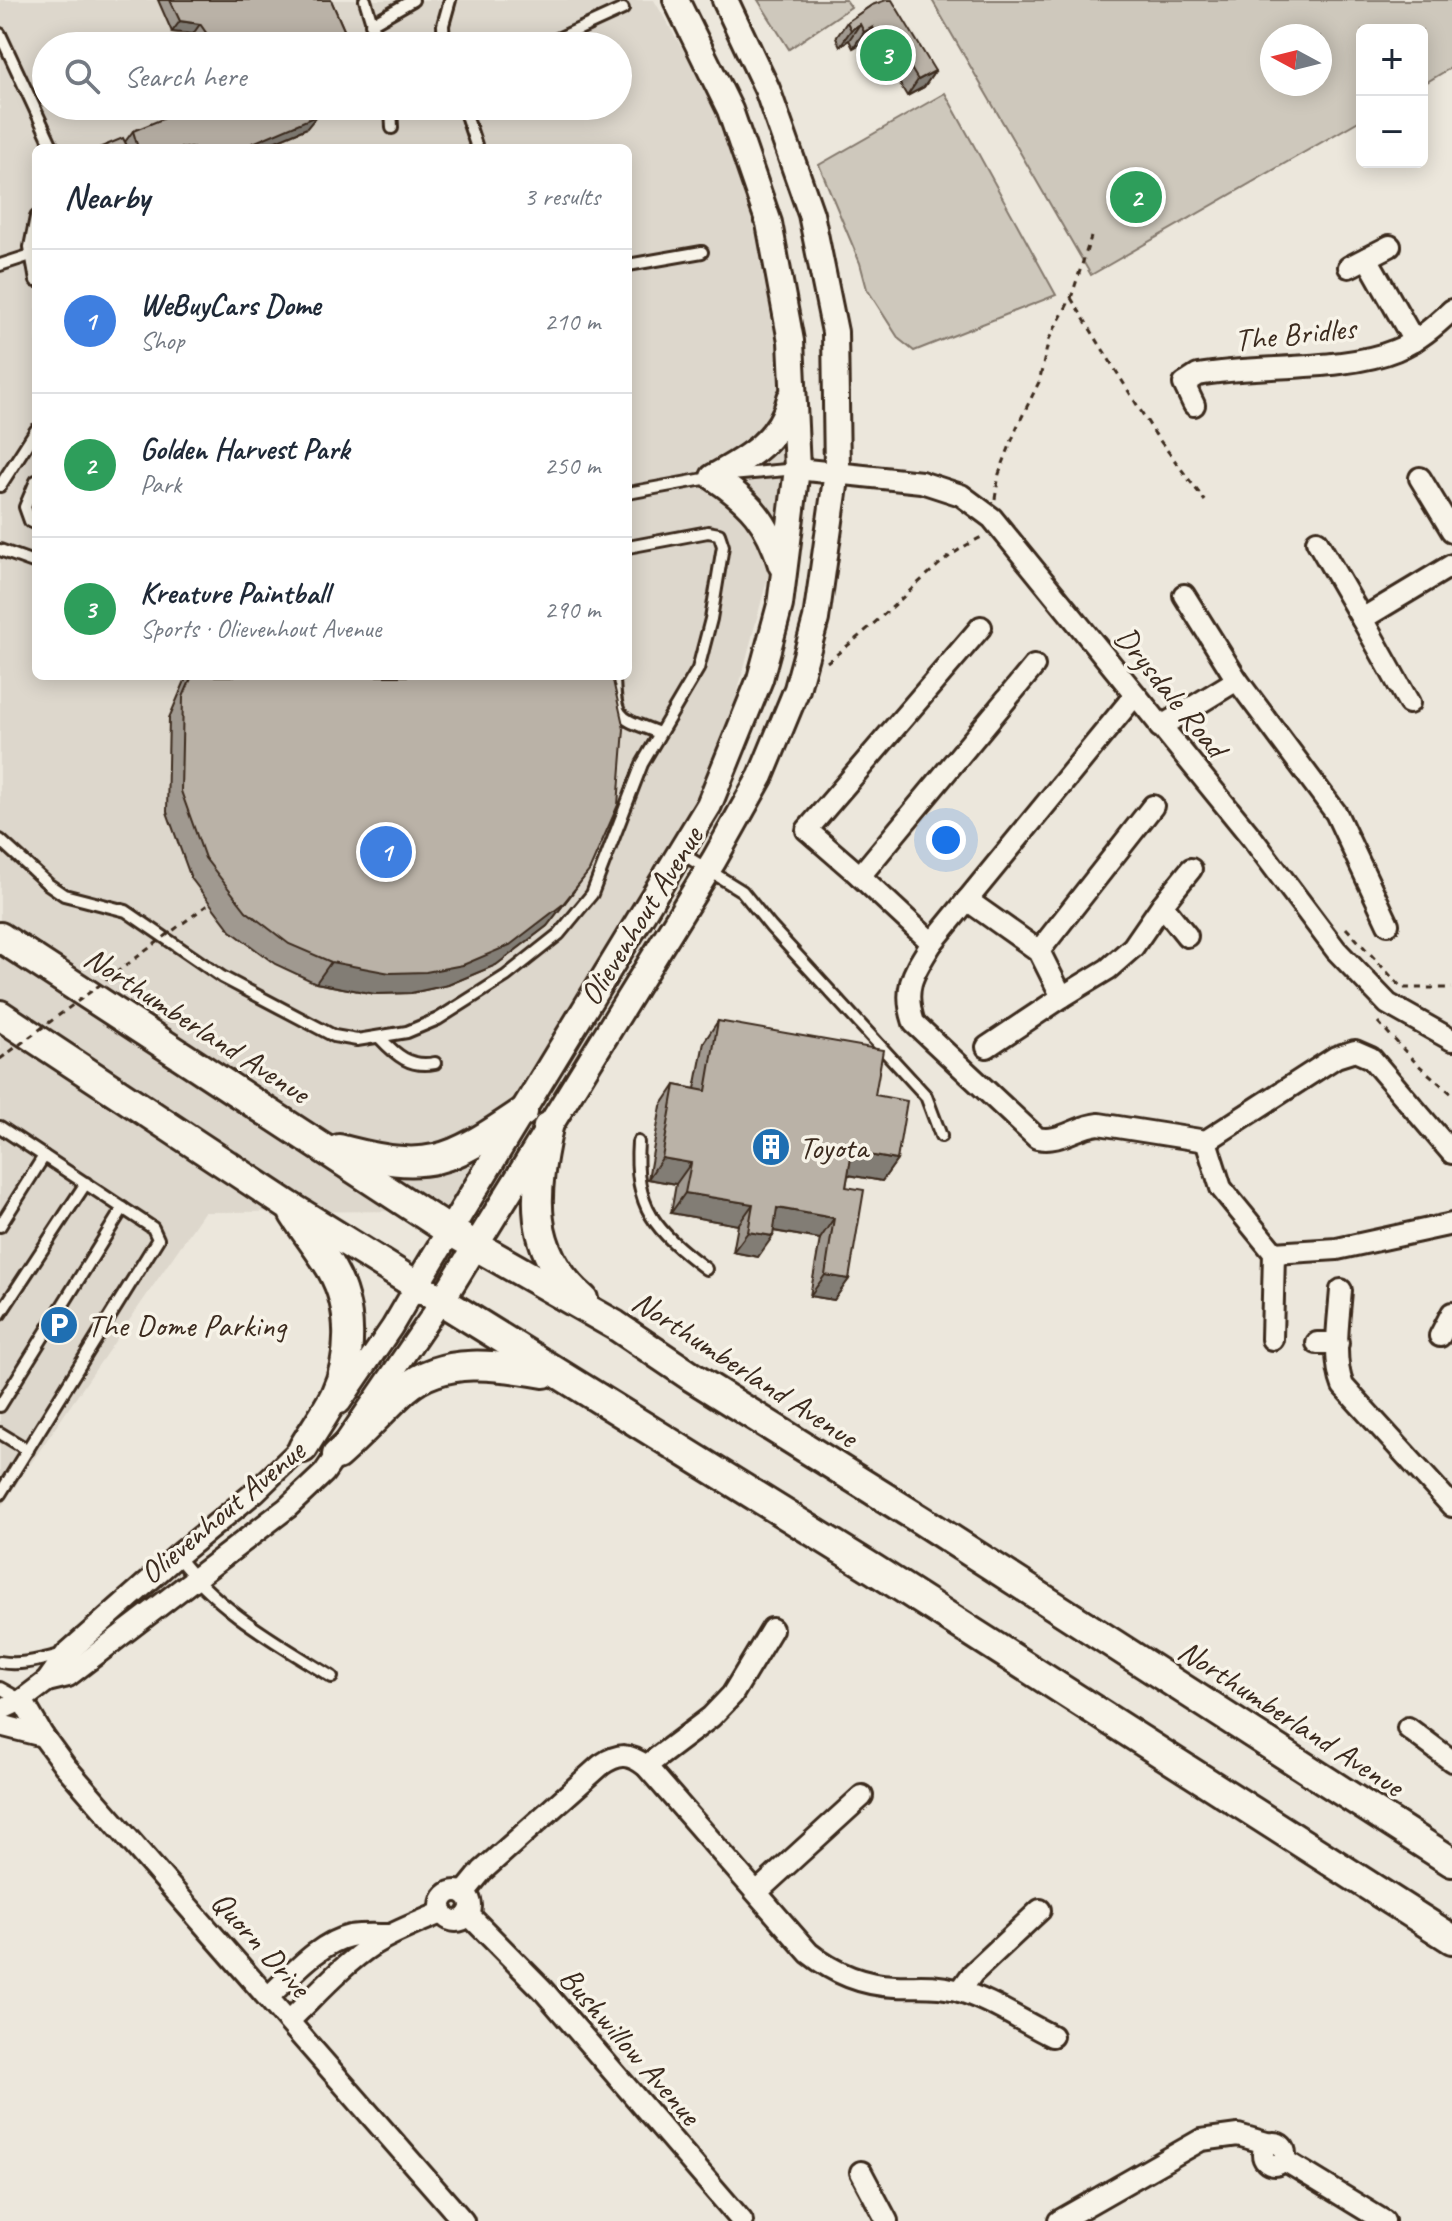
<!DOCTYPE html>
<meta charset="utf-8">
<style>
:root{--surface:#fff;--page:#f2f2f3;--text:#1f2937;--muted:#747a83;--line:#e0e1e3;--accent:#1f6fb2}
body{margin:0;font-family:Caveat,sans-serif;background:var(--page);color:var(--text)}
.controls{position:absolute;right:24px;top:24px;display:grid;overflow:hidden;border-radius:12px;box-shadow:0 4px 20px #0003}
.controls button{width:72px;height:72px;display:grid;place-items:center;padding:0;border:0;border-bottom:2px solid var(--line);background:var(--surface);color:var(--text);font:40px sans-serif}
.compass{position:absolute;left:1260px;top:24px;width:72px;height:72px;border-radius:50%;background:var(--surface);box-shadow:0 4px 20px #0003;rotate:277deg}
.you{position:absolute;left:946px;top:840px;width:28px;height:28px;margin:-20px;border:6px solid #fff;border-radius:50%;background:#1a73e8;box-shadow:0 0 0 12px #1a73e833}
.badge{display:grid;place-items:center;width:52px;height:52px;border-radius:50%;background:var(--accent);color:#fff;font-size:26px;font-weight:700}
.pin{position:absolute;translate:-50% -50%;border:4px solid #fff;box-shadow:0 2px 8px #0006}
.list{margin:0;padding:0;list-style:none}
h2{display:flex;justify-content:space-between;align-items:center;height:104px;margin:0;padding:0 32px;font-size:34px}
h2 small{font-size:26px;font-weight:400;color:var(--muted)}
.list li{display:grid;grid-template-columns:52px 1fr auto;gap:24px;align-items:center;box-sizing:border-box;height:144px;padding:0 32px;border-top:2px solid var(--line)}
.list b{display:block;font-size:30px;white-space:nowrap}
.list p{margin:0;font-size:26px;white-space:nowrap;color:var(--muted)}
.list em{font-size:26px;font-style:normal;color:var(--muted)}
.icon{flex:none;width:44px;height:44px;fill:none;stroke:currentColor;stroke-width:2;stroke-linecap:round;stroke-linejoin:round}
.map{position:relative;flex:none;width:1452px;height:2221px;overflow:hidden}
.search{position:absolute;background:var(--surface);box-shadow:0 4px 20px #0003;left:32px;top:32px;width:600px;height:88px;display:flex;align-items:center;gap:20px;box-sizing:border-box;padding:0 28px;border-radius:44px;color:var(--muted);font-size:30px}
.panel{position:absolute;background:var(--surface);box-shadow:0 4px 20px #0003;left:32px;top:144px;width:600px;height:536px;border-radius:12px}
.map>svg:first-child{display:block}
.built{fill:#ddd7cc;fill-rule:evenodd}
.park{fill:#cec8bc;stroke:#84796d;stroke-width:2;fill-rule:evenodd}
.lines{fill:none;stroke-linecap:round;stroke-linejoin:round}
.service-casing{stroke:#3b2a1e;stroke-width:16}
.minor-casing{stroke:#3b2a1e;stroke-width:26}
.tertiary-casing{stroke:#3b2a1e;stroke-width:30}
.secondary-casing{stroke:#3b2a1e;stroke-width:34}
.path{stroke:#3b2a1e;stroke-width:3;stroke-dasharray:6 6;stroke-linecap:butt}
.service{stroke:#f7f3e8;stroke-width:10}
.minor{stroke:#f7f3e8;stroke-width:20}
.tertiary{stroke:#f7f3e8;stroke-width:24}
.secondary{stroke:#f7f3e8;stroke-width:28}
.path-bridge{stroke:#3b2a1e;stroke-width:3;stroke-dasharray:6 6;stroke-linecap:butt}
.wall{fill:#a09990;stroke:#3b2a1e;stroke-width:2}
.shaded-wall{fill:#827d75;stroke:#3b2a1e;stroke-width:2}
.building{fill:#bab2a7;stroke:#3b2a1e;stroke-width:2}
.labels{text-anchor:middle;dominant-baseline:central;stroke-width:7;stroke-linejoin:round;paint-order:stroke}
.street-label{font-size:32px;fill:#3b2a1e;stroke:#f7f3e8}
.poi-label{font-size:32px;fill:#3b2a1e;stroke:#f7f3e8;text-anchor:start}
</style>
<div class="map">
<svg width="1452" height="2221" viewBox="0 0 1452 2221">
<rect width="100%" height="100%" fill="#ece7dc"/>
<filter id="ink" filterUnits="userSpaceOnUse"><feTurbulence type="fractalNoise" baseFrequency=".0125" numOctaves="2"/><feDisplacementMap in="SourceGraphic" scale="16" xChannelSelector="R" yChannelSelector="G"/><feConvolveMatrix kernelMatrix="1 2 1 2 8 2 1 2 1" color-interpolation-filters="sRGB"/></filter>
<g filter="url(#ink)">
<path class="built" d="M0 0H654L735 139 778 306 783 452 780 530 719 763 449 1211 204 1212 0 1508ZM46 46H618V106H46ZM36 148H628V676H36Z"/>
<g class="park">
<path d="M758 0H846L851 7 789 49Z"/>
<path d="M932 0H1452V67L1422 85V30H1362V119L1091 275ZM1320 36V84H1272V36Z"/>
<path d="M945 93 1056 295 914 351 899 339 867 289 860 263 819 165Z"/>
</g>
<g class="lines">
<defs>
<g id="service">
<path d="M365 0 379 46"/>
<path d="M371 24 413 0"/>
<path d="M0 34 53 148"/>
<path d="M444 46 443 25 450 0"/>
<path d="M542 46 623 9"/>
<path d="M391 106 392 128"/>
<path d="M463 106 477 148"/>
<path d="M36 217 30 247 36 281"/>
<path d="M0 265 31 255"/>
<path d="M628 265 702 252"/>
<path d="M731 475 797 469"/>
<path d="M36 481 25 507 30 521 36 524"/>
<path d="M0 486 36 430"/>
<path d="M628 493 715 477"/>
<path d="M0 550 36 563"/>
<path d="M614 676C615 721 619 717 659 733"/>
<path d="M0 840 48 884 64 895 126 911 222 977 334 1036 357 1040 407 1032 438 1019 506 976 559 934 592 894 642 764 698 669 711 619 723 546 719 534 708 532 628 547"/>
<path d="M681 853 742 891 771 927 926 1096 941 1136"/>
<path d="M380 1038C396 1055 410 1068 435 1063"/>
<path d="M0 1127 153 1228 158 1239 0 1494"/>
<path d="M638 1142C633 1208 656 1231 706 1269"/>
<path d="M0 1226 44 1156"/>
<path d="M0 1314 86 1183"/>
<path d="M0 1406 123 1208"/>
<path d="M0 1433 28 1450"/>
<path d="M177 1556C217 1610 276 1642 332 1677"/>
<path d="M0 1662C22 1666 43 1659 65 1654"/>
<path d="M0 1688 20 1699"/>
</g>
<g id="minor">
<path d="M1367 258 1414 341"/>
<path d="M1349 267 1390 246"/>
<path d="M1194 405 1184 384 1198 375C1257 364 1343 372 1396 350 1418 341 1435 326 1452 310"/>
<path d="M797 469 921 482 961 495 992 518 1252 838 1336 950 1388 1004 1452 1040"/>
<path d="M1420 478 1452 531"/>
<path d="M1317 541 1362 619"/>
<path d="M1184 595 1237 680 1336 813 1388 924"/>
<path d="M1135 695 932 943C914 972 902 987 914 1023L1037 1138C1061 1143 1076 1126 1099 1124L1206 1141 1336 1057 1355 1051 1371 1058 1452 1153"/>
<path d="M1409 703 1362 619 1452 565"/>
<path d="M1160 727 1237 680"/>
<path d="M860 876 807 830 981 627"/>
<path d="M967 900 1039 951 1153 806"/>
<path d="M1162 905 1187 936"/>
<path d="M932 943 860 876 1034 666"/>
<path d="M1062 997 1108 969 1133 947 1162 905 1191 869"/>
<path d="M987 1047 1062 997 1039 951"/>
<path d="M1206 1141 1221 1188 1274 1253"/>
<path d="M1274 1253 1337 1249 1452 1224"/>
<path d="M1341 1290C1339 1319 1332 1358 1343 1386L1452 1506"/>
<path d="M1440 1336 1452 1313"/>
<path d="M1272 1339 1274 1253"/>
<path d="M1317 1343H1338"/>
<path d="M340 1403 392 1327 416 1286"/>
<path d="M47 1681 68 1676 287 1508 324 1473 441 1302"/>
<path d="M22 1700 43 1736 65 1766 463 2221"/>
<path d="M0 1710 22 1700 47 1681 66 1654 177 1556 255 1492 312 1437"/>
<path d="M0 1725 43 1736"/>
<path d="M1408 1728 1452 1761"/>
<path d="M646 1766 711 1717 732 1695 772 1629"/>
<circle cx="456" cy="1906" r="15"/>
<path d="M757 1892 862 1796"/>
<path d="M464 1893 482 1871 601 1765C619 1753 629 1753 646 1766L809 1953C834 1973 863 1985 895 1986 916 1987 935 1984 956 1990 989 1999 1021 2021 1052 2036"/>
<path d="M468 1914 542 1989 742 2221"/>
<path d="M960 1991 973 1973 1040 1910"/>
<path d="M268 1997C291 1976 318 1943 350 1936 363 1934 376 1935 389 1935"/>
<path d="M289 2021C316 1995 342 1965 374 1944 395 1931 420 1922 443 1912"/>
<circle cx="1274" cy="2154" r="11"/>
<path d="M1284 2160 1384 2221"/>
<path d="M861 2172 887 2221"/>
<path d="M1059 2221 1201 2140 1238 2135 1270 2144"/>
</g>
<g id="tertiary">
<path d="M781 565C768 521 750 502 713 477 748 458 781 439 790 398"/>
<path d="M416 1286 709 805 760 679 780 605 797 469 791 341 769 223 730 110 676 0"/>
<path d="M441 1302 714 860 761 776 797 689 816 619 837 472 835 332 811 214 767 89 725 0"/>
</g>
<g id="secondary">
<path d="M0 937 448 1230 615 1325 692 1377 921 1520 1452 1862"/>
<path d="M0 1015 289 1206 875 1570 1452 1939"/>
<path d="M548 1127C534 1193 526 1250 583 1299"/>
<path d="M339 1149C429 1173 448 1163 523 1112"/>
<path d="M294 1214C306 1233 321 1251 332 1270 353 1307 353 1357 335 1395 326 1413 313 1431 303 1448"/>
<path d="M337 1455C361 1434 382 1410 405 1389 443 1356 499 1365 544 1373"/>
</g>
</defs>
<use href="#service" class="service-casing"/>
<use href="#minor" class="minor-casing"/>
<use href="#tertiary" class="tertiary-casing"/>
<use href="#secondary" class="secondary-casing"/>
<g class="path">
<path d="M1071 298 1155 434 1205 501"/>
<path d="M995 499 999 474 1017 427 1039 382 1049 339 1071 298 1091 237"/>
<path d="M827 662C845 648 863 633 880 618 914 589 941 556 982 537"/>
<path d="M1346 928 1402 988H1452"/>
<path d="M1378 1022 1416 1063 1452 1094"/>
</g>
<use href="#service" class="service"/>
<use href="#minor" class="minor"/>
<use href="#tertiary" class="tertiary"/>
<use href="#secondary" class="secondary"/>
<path class="path-bridge" d="M0 1059 210 903"/>
</g>
<g class="wall">
<path d="M158 0H331L351 46H201L193 34 172 32Z"/>
<path d="M872 5 935 71 924 87 907 96 887 62 872 70 862 43 853 48 849 40 840 46 836 38 847 22Z"/>
<path d="M307 128 259 148H99L127 147 125 142 133 131Z"/>
<path d="M187 676H612L574 891 547 926 496 965 448 985 411 993 375 994 316 983 275 964 231 931 191 878 167 812 169 718Z"/>
<path d="M718 1021 875 1095 897 1160 882 1181 848 1175 846 1187 849 1279 834 1300 810 1296 820 1239 773 1231 758 1257 733 1252 738 1225 671 1213 676 1184 648 1179 661 1106 675 1085 695 1089 704 1042Z"/>
</g>
<g class="shaded-wall">
<path d="M180 21 200 24 193 34 172 32Z"/>
<path d="M860 24 849 40 840 46 851 30Z"/>
<path d="M873 27 862 43 853 48 864 32Z"/>
<path d="M898 47 887 62 872 70 883 54Z"/>
<path d="M935 71 924 87 907 96 918 80Z"/>
<path d="M324 106H325L307 128 259 148H241Z"/>
<path d="M589 871 547 926 496 965 448 985 411 993 375 994 316 983 331 962Z"/>
<path d="M852 1152 897 1160 882 1181 838 1173Z"/>
<path d="M662 1158 691 1163 676 1184 648 1179Z"/>
<path d="M685 1193 753 1204 738 1225 671 1213Z"/>
<path d="M777 1208 834 1218 820 1239 763 1229Z"/>
<path d="M748 1232 773 1236 758 1257 733 1252Z"/>
<path d="M825 1275 849 1279 834 1300 810 1296Z"/>
</g>
<g class="building">
<path d="M170 0H331L351 46H206L209 37 200 24 180 21Z"/>
<path d="M886 0H892L935 71 918 80 898 47 883 54 873 27 864 32 860 24 851 30 847 22 872 5Z"/>
<path d="M194 106H324L314 117 241 148H138L133 131Z"/>
<path d="M123 138 128 148H99Z"/>
<path d="M192 676H612L624 729 618 805 589 871 562 905 510 945 463 965 426 972 390 973 331 962 289 944 246 911 205 858 181 791 183 697Z"/>
<path d="M718 1021 883 1050 875 1095 907 1101 897 1160 852 1152 846 1187 864 1190 849 1279 825 1275 834 1218 777 1208 773 1236 748 1232 753 1204 685 1193 691 1163 662 1158 675 1085 706 1091Z"/>
</g>
</g>
<defs>
<symbol id="building-disc" viewBox="-11 -11 22 22"><circle r="9.5" fill="#1f6fb2" stroke="#f7f3e8"/><path d="M-4-6H4V6H1V3H-1V6H-4ZM-2.5-4.3h1.7v1.8h-1.7ZM.8-4.3h1.7v1.8H.8ZM-2.5-1h1.7V.8h-1.7ZM.8-1h1.7V.8H.8Z" fill="#fff"/></symbol>
<symbol id="parking-disc" viewBox="-11 -11 22 22"><circle r="9.5" fill="#1f6fb2" stroke="#f7f3e8"/><path d="M-3.5-5.5H1a3.5 3.5 0 0 1 0 7H-1V5.5H-3.5ZM-1-3.4V-.6H.8a1.4 1.4 0 0 0 0-2.8Z" fill="#fff"/></symbol>
</defs>
<g fill-rule="evenodd">
<use href="#building-disc" x="749" y="1125" width="44" height="44"/>
<use href="#parking-disc" x="37" y="1303" width="44" height="44"/>
</g>
<g class="labels">
<g class="street-label">
<text transform="translate(1295 334) rotate(-6)">The Bridles</text>
<text transform="translate(1171 692) rotate(51)">Drysdale Road</text>
<text transform="translate(641 916) rotate(-58)">Olievenhout Avenue</text>
<text transform="translate(197 1025) rotate(33)">Northumberland Avenue</text>
<text transform="translate(745 1369) rotate(33)">Northumberland Avenue</text>
<text transform="translate(222 1512) rotate(-40)">Olievenhout Avenue</text>
<text transform="translate(1291 1718) rotate(33)">Northumberland Avenue</text>
<text transform="translate(261 1944) rotate(48)">Quorn Drive</text>
<text transform="translate(630 2046) rotate(49)">Bushwillow Avenue</text>
</g>
<g class="poi-label">
<text x="799" y="1147">Toyota</text>
<text x="87" y="1325">The Dome Parking</text>
</g>
</g>
</svg>
<div class="controls">
<button>+</button>
<button>−</button>
</div>
<svg class="compass" viewBox="-18 -18 36 36"><path d="M0-13l5 13h-10z" fill="#e53935"/><path d="M0 13l5-13h-10z" fill="#747a83"/></svg>
<div class="you"></div>
<div class="pin badge" style="left:386px;top:852px;background:#3f7fe0">1</div>
<div class="pin badge" style="left:1136px;top:197px;background:#2e9e5b">2</div>
<div class="pin badge" style="left:886px;top:55px;background:#2e9e5b">3</div>
<div class="search"><svg class="icon" aria-label="search" viewBox="0 0 24 24"><circle cx="10" cy="10" r="6"/><path d="M15 15l6 6"/></svg>Search here</div>
<section class="panel">
<h2>Nearby<small>3 results</small></h2>
<ul class="list">
<li><span class="badge" style="background:#3f7fe0">1</span><div><b>WeBuyCars Dome</b><p>Shop</p></div><em>210 m</em></li>
<li><span class="badge" style="background:#2e9e5b">2</span><div><b>Golden Harvest Park</b><p>Park</p></div><em>250 m</em></li>
<li><span class="badge" style="background:#2e9e5b">3</span><div><b>Kreature Paintball</b><p>Sports · Olievenhout Avenue</p></div><em>290 m</em></li>
</ul>
</section>
</div>
